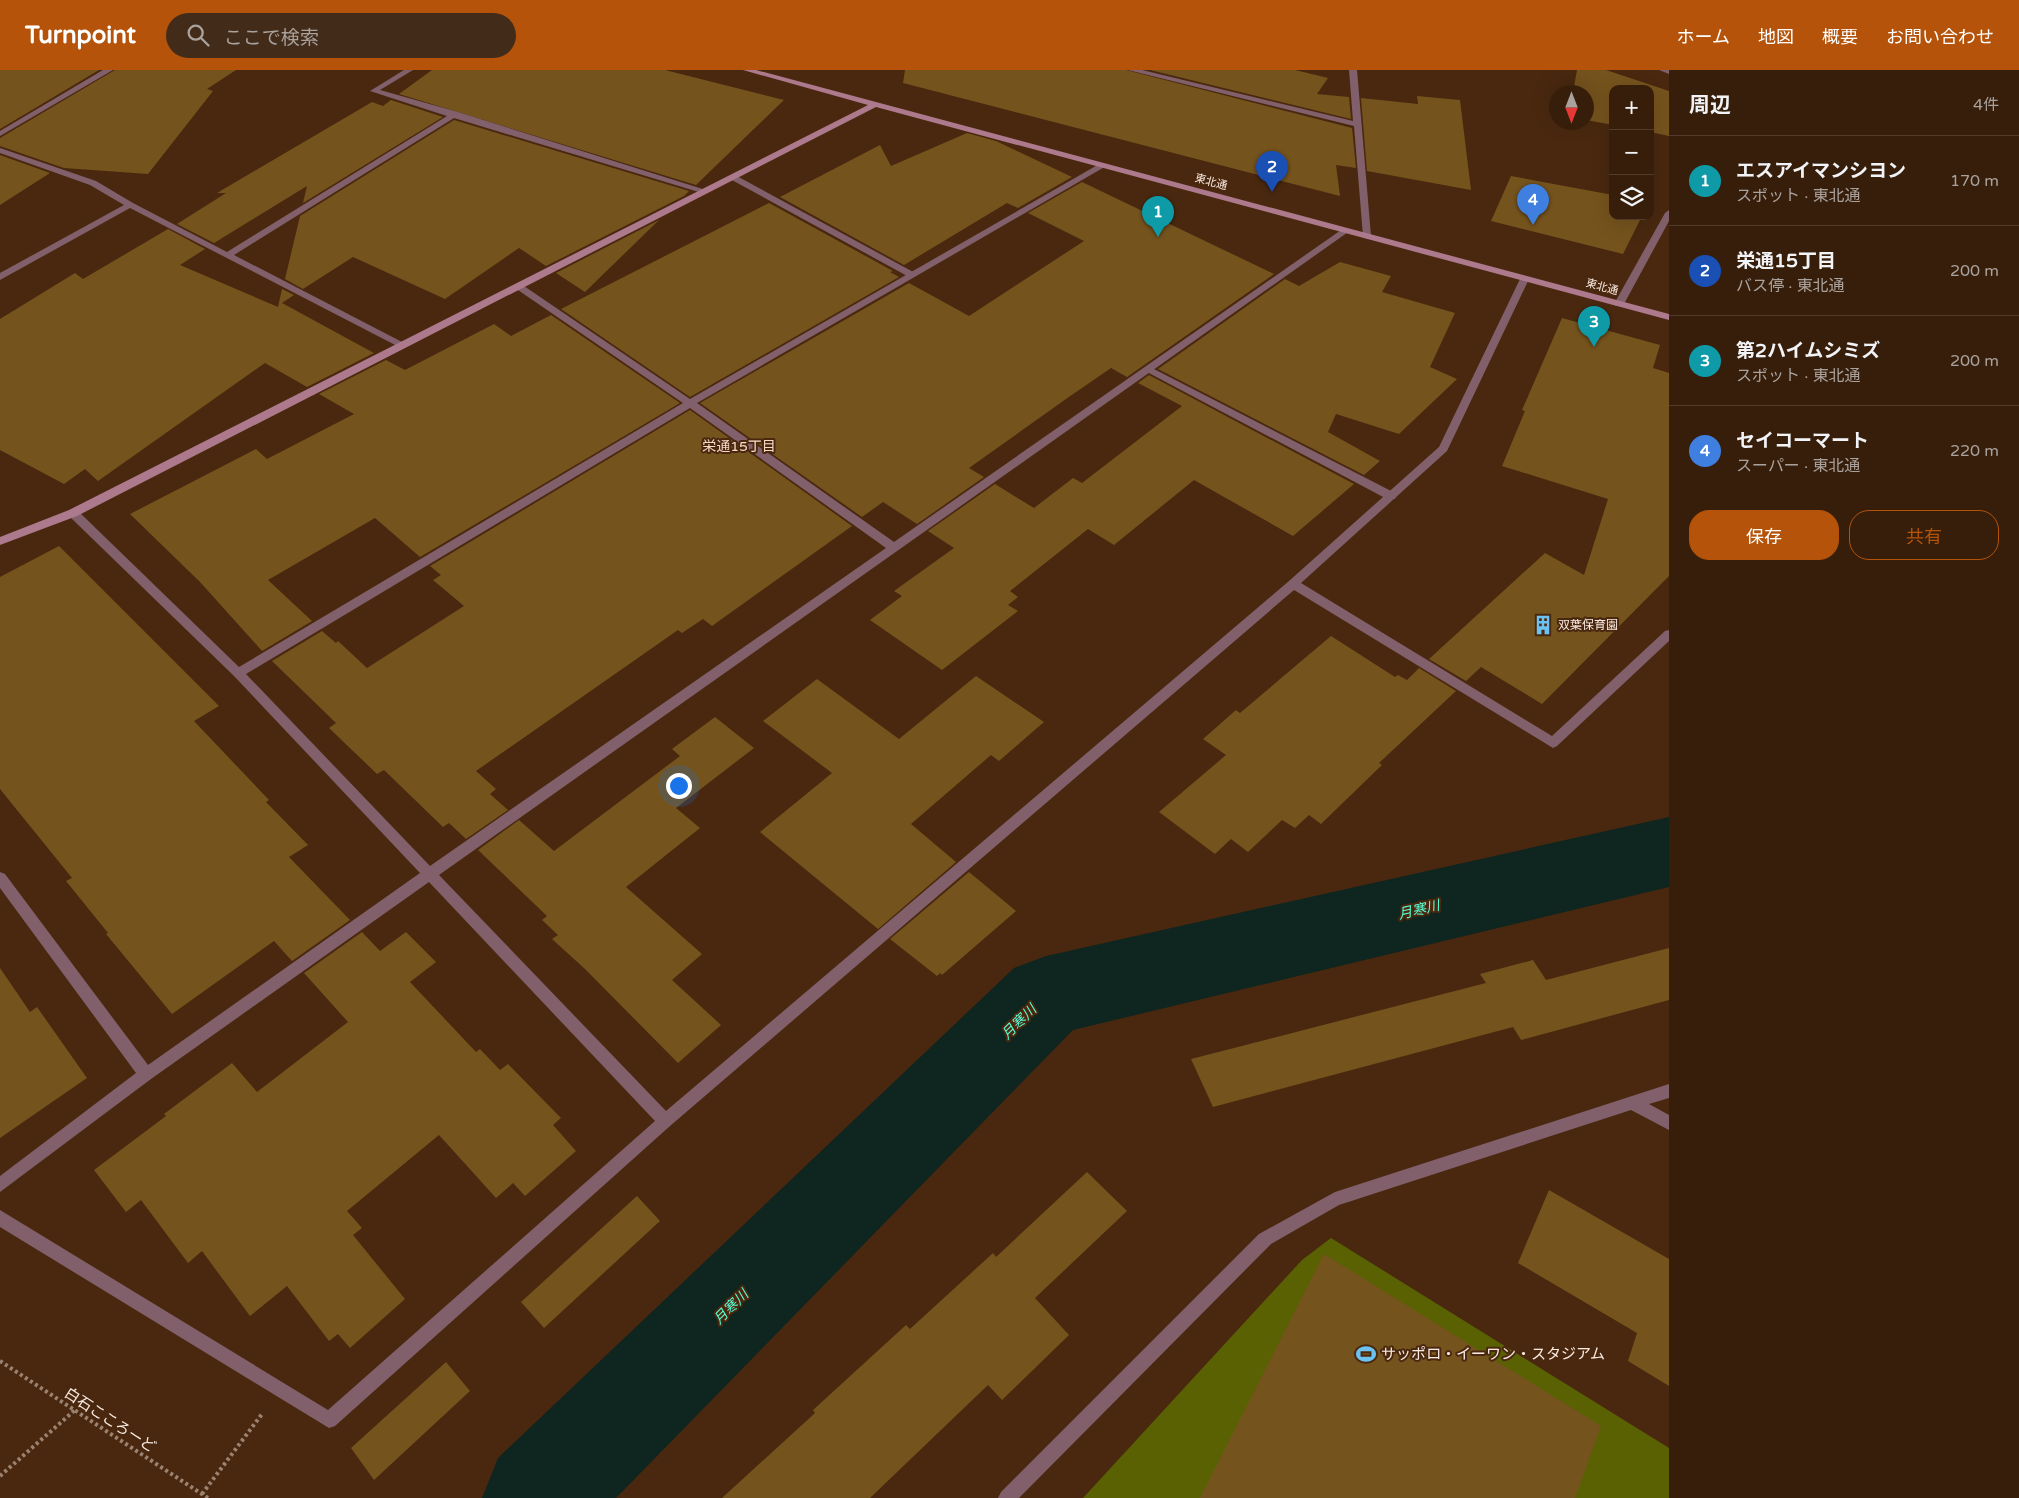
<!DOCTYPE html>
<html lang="ja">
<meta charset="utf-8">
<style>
:root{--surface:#371e0b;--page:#422b19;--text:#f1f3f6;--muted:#aaa29d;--line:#513c2c;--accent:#b45309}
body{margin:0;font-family:"Varela Round","Noto Sans JP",sans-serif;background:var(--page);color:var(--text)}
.controls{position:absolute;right:15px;top:15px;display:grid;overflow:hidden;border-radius:10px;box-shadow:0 5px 20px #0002}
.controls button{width:45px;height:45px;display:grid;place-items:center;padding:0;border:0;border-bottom:1px solid var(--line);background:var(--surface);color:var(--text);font:25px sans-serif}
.compass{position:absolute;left:1549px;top:15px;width:45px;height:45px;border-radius:50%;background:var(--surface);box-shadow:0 5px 20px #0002;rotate:180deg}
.you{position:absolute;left:678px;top:715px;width:18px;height:18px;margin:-12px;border:4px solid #fff;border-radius:50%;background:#1a73e8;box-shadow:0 0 0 8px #1a73e833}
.badge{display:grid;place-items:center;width:32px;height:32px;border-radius:50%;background:var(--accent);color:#fff;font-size:16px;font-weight:700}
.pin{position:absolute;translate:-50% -41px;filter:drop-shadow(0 1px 2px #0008)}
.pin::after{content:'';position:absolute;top:26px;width:18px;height:15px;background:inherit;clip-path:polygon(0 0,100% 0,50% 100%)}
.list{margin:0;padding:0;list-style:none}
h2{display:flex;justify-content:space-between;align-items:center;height:65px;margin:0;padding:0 20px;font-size:21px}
h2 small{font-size:16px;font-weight:400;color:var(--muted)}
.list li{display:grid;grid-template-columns:32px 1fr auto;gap:15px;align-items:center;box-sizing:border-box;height:90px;padding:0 20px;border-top:1px solid var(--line)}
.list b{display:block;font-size:19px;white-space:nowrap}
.list p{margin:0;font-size:16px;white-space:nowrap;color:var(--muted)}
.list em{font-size:16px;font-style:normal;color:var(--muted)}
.actions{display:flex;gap:10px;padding:15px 20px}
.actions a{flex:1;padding:11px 0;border:1px solid var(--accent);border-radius:20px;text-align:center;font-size:18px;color:var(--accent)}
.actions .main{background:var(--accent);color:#fff}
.icon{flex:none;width:28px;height:28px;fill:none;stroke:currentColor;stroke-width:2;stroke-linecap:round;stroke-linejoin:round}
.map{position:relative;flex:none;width:1669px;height:1428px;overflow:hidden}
header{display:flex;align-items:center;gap:30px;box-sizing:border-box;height:70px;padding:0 25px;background:var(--accent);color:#fff}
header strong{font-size:24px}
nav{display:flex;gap:28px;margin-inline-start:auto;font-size:18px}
.search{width:350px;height:45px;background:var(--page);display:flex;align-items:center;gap:12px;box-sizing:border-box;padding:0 18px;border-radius:28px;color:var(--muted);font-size:19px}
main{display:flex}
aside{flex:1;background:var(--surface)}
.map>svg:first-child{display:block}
.green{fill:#5a6103}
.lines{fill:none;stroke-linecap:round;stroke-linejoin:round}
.river{fill:#0f251f;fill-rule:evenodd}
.building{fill:#75531d}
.path{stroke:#9c8371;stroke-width:4;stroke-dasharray:3 3;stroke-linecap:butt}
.lane{fill:#81606c;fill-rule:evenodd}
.street{fill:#81606c;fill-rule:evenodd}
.secondary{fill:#ad798d;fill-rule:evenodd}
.labels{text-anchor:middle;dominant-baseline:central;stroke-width:4;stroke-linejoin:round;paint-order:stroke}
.far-street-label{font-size:11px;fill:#faebe2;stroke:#49280f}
.poi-label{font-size:12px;fill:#faebe2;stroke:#49280f;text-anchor:start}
.neighbourhood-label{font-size:14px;fill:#f8dac7;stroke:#49280f}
.water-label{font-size:14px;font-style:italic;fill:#57fed8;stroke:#49280f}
.near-poi-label{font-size:15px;fill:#faebe2;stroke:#49280f;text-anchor:start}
.near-street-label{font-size:15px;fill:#faebe2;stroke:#49280f}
</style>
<header>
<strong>Turnpoint</strong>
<div class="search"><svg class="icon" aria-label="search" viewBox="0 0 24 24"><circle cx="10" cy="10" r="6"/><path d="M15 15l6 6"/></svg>ここで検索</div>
<nav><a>ホーム</a><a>地図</a><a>概要</a><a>お問い合わせ</a></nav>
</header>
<main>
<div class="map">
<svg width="1669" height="1428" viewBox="0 0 1669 1428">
<rect width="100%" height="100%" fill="#49280f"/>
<path class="green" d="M1331 1168 1669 1378V1428H1083L1302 1190Z"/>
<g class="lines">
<path class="river" d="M1669 747V817L1073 960 616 1428H482L498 1388 1014 898 1046 886Z"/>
</g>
<g class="building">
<path d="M0 0H99L0 59Z"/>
<path d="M115 0H236L207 19 213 21 148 104 64 98 0 76V68Z"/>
<path d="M432 0H665L784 30 696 115 399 24Z"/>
<path d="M905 0H1126L1352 58 1356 98 1336 95 1340 126 903 13Z"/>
<path d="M1150 0H1295L1328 8 1317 24 1349 27 1351 49Z"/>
<path d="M1577 0H1606L1669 21V66L1650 62V19H1613V55L1586 50V22H1573Z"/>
<path d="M1417 26 1460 30 1471 120 1367 101 1361 28 1418 34Z"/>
<path d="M391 30 443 47 303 133 307 116 214 173 177 154 226 123H217L372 32 383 36Z"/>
<path d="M454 50 689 121 684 126 546 196 519 178 445 229 353 187 303 219 285 209 300 146Z"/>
<path d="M967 63 996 71 1072 107 1018 138 1007 133 904 195 780 127 880 75 891 96Z"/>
<path d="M0 85 50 103 0 135Z"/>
<path d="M1511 106 1613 125V146H1642L1623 184 1491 151Z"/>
<path d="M1082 112 1274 204 1127 307 1111 298 1066 329 969 398 984 407 917 454 883 432 862 447 700 333 909 213 969 246 1084 171 1028 143Z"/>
<path d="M769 133 893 201 890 202 899 207 690 327 561 239Z"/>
<path d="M659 150 585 222 556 203Z"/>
<path d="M168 159 205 179 180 195 278 237 282 219 294 225 282 233 374 283 307 317 265 293 98 411 85 399 64 414 0 380V249L75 203 83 209Z"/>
<path d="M1340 192 1391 206 1382 222 1455 243 1430 297 1457 309 1399 364 1336 344 1328 362 1380 391 1364 405 1158 299 1285 209 1299 216Z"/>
<path d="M551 245 680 333 420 487 375 448 268 510 312 551 262 581 200 512 130 444 256 379 267 389 354 344 319 324 386 290 405 300 494 254 511 266Z"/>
<path d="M1562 248 1660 275 1653 298 1669 303V506L1542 634 1481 597 1466 611 1429 589 1545 483 1584 505 1608 429 1502 396 1525 341 1522 340Z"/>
<path d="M1149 305 1354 414 1293 466 1194 410 1114 475 1088 459 1010 521 1018 527 1008 535 1018 541 942 600 870 550 902 526 894 521 954 478 928 461 995 414 1034 438 1073 408 1082 413 1182 336 1138 313Z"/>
<path d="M690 340 852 456 712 556 703 549 682 563 678 560 476 701 496 719 490 724 508 740 466 769 449 753 443 757 384 700 377 704 329 658 336 653 272 591 322 561 336 573 338 571 367 598 464 536 433 510 441 505 430 496Z"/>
<path d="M59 476 219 636 194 651 269 730 266 732 308 775 289 787 350 850 292 891 274 871 172 944 106 864 108 863 66 811 72 808 0 719V507Z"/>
<path d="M1331 566 1395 607 1398 605 1407 610 1419 598 1456 621 1379 693 1382 695 1321 754 1309 745 1295 758 1282 750 1248 782 1231 769 1215 784 1159 742 1226 685 1203 669 1236 640 1240 643Z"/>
<path d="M976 606 1044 652 999 691 991 685 911 754 956 792 878 859 760 762 832 703 763 651 817 609 899 669Z"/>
<path d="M715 647 754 678 676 738 700 758 626 817 702 884 672 910 721 955 678 993 585 899 552 869 558 865 542 850 547 846 478 780 519 750 554 781 680 686 672 679Z"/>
<path d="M969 802 1016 841 942 905 940 903 937 906 890 869Z"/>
<path d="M362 862 380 881 406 862 436 892 410 912 476 982 480 979 500 1000 508 994 561 1048 553 1055 576 1081 525 1126 513 1113 496 1128 439 1065 347 1141 362 1158 353 1165 405 1229 350 1278 338 1264 329 1271 287 1216 250 1246 202 1181 188 1193 141 1130 126 1142 94 1100 166 1046 164 1044 232 993 257 1022 348 952 304 903Z"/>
<path d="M1669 878V930L1521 970 1513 957 1213 1037 1191 989 1486 913 1480 904 1533 890 1546 910Z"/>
<path d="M0 898 30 942 37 937 87 1008 0 1068Z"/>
<path d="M1087 1102 1127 1141 1035 1228 1069 1265 1002 1330 988 1315 870 1428H722L815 1343 813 1340 906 1255 910 1259 993 1183 996 1187Z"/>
<path d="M1549 1120 1669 1189V1316L1628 1291 1637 1263 1518 1193Z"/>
<path d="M637 1126 660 1151 544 1258 521 1232Z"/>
<path d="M1324 1184 1601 1356 1575 1428H1200Z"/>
<path d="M446 1292 470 1321 374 1410 351 1378Z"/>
</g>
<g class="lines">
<g class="path">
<path d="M0 1291 208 1428"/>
<path d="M0 1406 75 1340"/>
<path d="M202 1424 262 1344"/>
</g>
<g class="lane">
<path d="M733 104 915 203 917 205 909 207 730 109 729 107Z"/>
<path d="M1150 297 1395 423 1396 426 1395 429H1387L1147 302 1145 300Z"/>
</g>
<g class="street">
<path d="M103 0H113L0 66V61Z"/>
<path d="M404 0H413L380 20 458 42 709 121 702 123 454 48 234 185 404 273 406 275 401 278 130 138 0 210V203L124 135 90 115 0 83V78L96 111 133 133 227 182 447 46 370 21Z"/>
<path d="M1128 0H1142L1353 51 1349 0H1357L1371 166 1367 169 1363 166 1354 56Z"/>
<path d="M1659 0H1669V4Z"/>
<path d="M1101 93 1108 95 697 333 894 472 1344 158 1351 160 439 805 666 1041 1289 511 1439 377 1521 207 1529 209 1447 381 1301 513 1552 666 1665 561 1669 560V571L1557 676 1553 678 1294 520 670 1056 335 1356 329 1358 0 1157V1140L328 1340 655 1051 429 812 151 1009 0 1122V1106L136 1003 0 818V802L5 804 148 995 420 803 234 606 69 446 68 443 69 440H77L239 597 683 333 515 218V214H521L690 329ZM690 338 886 478 430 796 246 604Z"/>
<path d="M1669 140V151L1624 234 1622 236H1616L1614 234 1665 143Z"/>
<path d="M1669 1014V1028L1649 1034 1669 1045V1060L1631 1040 1339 1135 1271 1174 1019 1428H998L1001 1422 1259 1164 1335 1122Z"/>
</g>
<path class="secondary" d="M743 0H756L1669 244V250L876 37 77 446 0 475V467L69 440 868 35Z"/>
</g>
<defs>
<symbol id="building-bare" viewBox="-9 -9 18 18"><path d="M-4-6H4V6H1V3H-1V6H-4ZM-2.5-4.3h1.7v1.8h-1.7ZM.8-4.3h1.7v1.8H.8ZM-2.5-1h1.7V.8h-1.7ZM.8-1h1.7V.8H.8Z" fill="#6cc3f2" stroke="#49280f" stroke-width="2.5" paint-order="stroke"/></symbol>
<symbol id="stadium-bare" viewBox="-9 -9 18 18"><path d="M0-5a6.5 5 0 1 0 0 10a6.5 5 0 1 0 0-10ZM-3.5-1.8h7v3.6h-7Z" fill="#6cc3f2" stroke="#49280f" stroke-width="2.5" paint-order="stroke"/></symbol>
</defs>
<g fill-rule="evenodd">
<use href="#building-bare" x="1529" y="541" width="28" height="28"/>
<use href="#stadium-bare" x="1352" y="1270" width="28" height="28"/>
</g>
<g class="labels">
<g class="far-street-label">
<text transform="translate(1211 112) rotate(15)">東北通</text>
<text transform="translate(1602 217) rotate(15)">東北通</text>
</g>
<g class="poi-label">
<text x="1558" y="555">双葉保育園</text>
</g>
<g class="neighbourhood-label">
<text x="739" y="376">栄通15丁目</text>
</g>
<g class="water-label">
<text transform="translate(1419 840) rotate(-13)">月寒川</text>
<text transform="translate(1019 952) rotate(-45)">月寒川</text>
<text transform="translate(731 1237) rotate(-45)">月寒川</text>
</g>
<g class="near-poi-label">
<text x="1381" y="1284">サッポロ・イーワン・スタジアム</text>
</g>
<g class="near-street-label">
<text transform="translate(110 1350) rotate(33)">白石こころーど</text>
</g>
</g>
</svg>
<div class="controls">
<button>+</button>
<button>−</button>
<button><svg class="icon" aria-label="layers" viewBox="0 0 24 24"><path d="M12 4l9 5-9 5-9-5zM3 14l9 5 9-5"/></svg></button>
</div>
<svg class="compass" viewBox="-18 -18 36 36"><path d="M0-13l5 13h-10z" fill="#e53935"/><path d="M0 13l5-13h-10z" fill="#aaa29d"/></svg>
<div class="you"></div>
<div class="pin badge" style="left:1158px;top:167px;background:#0f9aa8">1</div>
<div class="pin badge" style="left:1272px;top:122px;background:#1a4fb4">2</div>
<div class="pin badge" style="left:1594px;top:277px;background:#0f9aa8">3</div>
<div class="pin badge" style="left:1533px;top:155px;background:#3f7fe0">4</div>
</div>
<aside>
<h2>周辺<small>4件</small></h2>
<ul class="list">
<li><span class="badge" style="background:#0f9aa8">1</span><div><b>エスアイマンシヨン</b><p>スポット · 東北通</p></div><em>170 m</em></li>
<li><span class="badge" style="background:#1a4fb4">2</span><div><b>栄通15丁目</b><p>バス停 · 東北通</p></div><em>200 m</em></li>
<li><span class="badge" style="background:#0f9aa8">3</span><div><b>第2ハイムシミズ</b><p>スポット · 東北通</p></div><em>200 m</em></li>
<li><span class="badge" style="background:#3f7fe0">4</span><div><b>セイコーマート</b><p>スーパー · 東北通</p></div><em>220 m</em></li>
</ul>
<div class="actions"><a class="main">保存</a><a>共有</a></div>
</aside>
</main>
